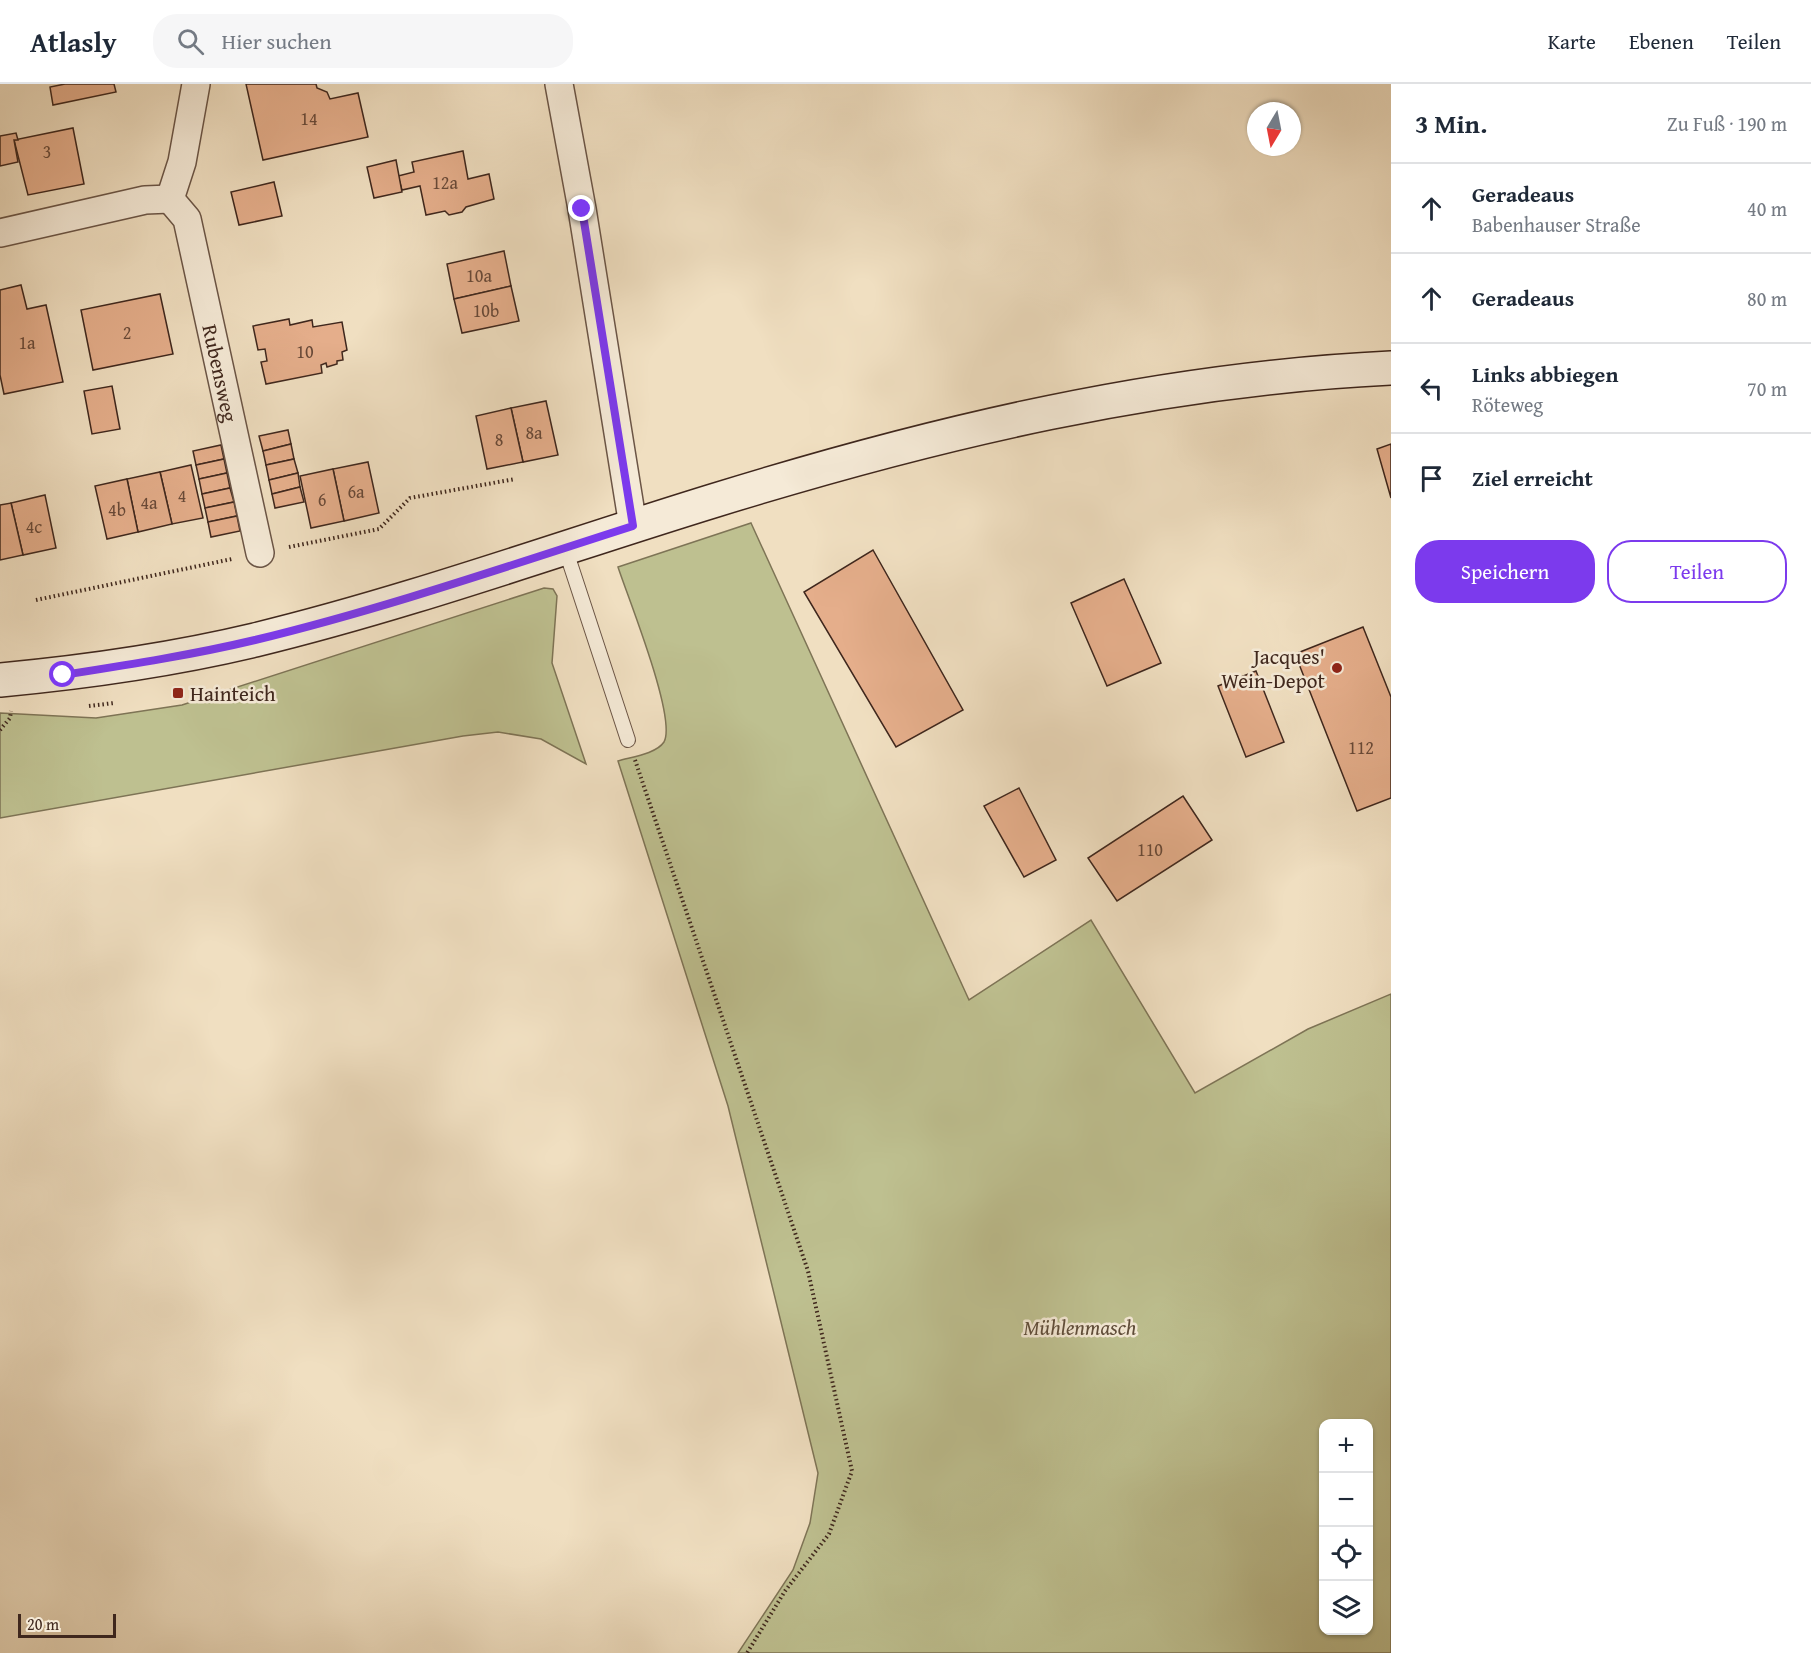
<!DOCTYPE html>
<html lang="de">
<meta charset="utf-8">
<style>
:root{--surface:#fff;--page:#f6f6f7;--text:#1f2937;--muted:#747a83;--line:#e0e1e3;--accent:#7c3aed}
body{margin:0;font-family:"Gentium Book Plus",serif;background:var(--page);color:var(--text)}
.controls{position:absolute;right:18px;bottom:18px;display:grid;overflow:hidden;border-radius:12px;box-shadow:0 2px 4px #0004}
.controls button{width:54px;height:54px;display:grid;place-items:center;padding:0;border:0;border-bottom:2px solid var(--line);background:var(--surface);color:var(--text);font:30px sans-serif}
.compass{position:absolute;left:1247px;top:18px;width:54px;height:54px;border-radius:50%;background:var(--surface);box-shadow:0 2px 4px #0004;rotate:190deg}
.scale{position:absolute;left:18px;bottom:15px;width:98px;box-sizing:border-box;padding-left:6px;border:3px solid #3f271d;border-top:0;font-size:16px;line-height:21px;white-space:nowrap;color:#3f271d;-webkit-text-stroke:4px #f5ead7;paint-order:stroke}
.stop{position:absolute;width:18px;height:18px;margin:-14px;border:4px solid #7c3aed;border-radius:50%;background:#fff}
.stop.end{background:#7c3aed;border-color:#fff;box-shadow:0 2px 6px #0008}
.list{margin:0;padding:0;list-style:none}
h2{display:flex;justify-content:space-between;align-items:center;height:78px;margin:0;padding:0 24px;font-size:26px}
h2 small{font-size:20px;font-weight:400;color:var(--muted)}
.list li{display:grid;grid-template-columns:39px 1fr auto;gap:18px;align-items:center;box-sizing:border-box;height:90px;padding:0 24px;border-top:2px solid var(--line)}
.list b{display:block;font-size:22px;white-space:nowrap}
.list p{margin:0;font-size:20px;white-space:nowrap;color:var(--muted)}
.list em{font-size:20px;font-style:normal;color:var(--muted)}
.actions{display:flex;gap:12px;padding:18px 24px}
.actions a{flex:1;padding:14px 0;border:2px solid var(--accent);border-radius:24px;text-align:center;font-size:21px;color:var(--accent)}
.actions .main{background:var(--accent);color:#fff}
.icon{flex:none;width:33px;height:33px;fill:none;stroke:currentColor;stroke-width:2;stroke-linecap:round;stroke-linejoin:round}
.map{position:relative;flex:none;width:1391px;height:1569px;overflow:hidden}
header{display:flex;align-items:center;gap:36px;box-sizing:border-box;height:84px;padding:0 30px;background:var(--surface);border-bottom:2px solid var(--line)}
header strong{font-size:28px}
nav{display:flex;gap:33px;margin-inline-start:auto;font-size:21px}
.search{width:420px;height:54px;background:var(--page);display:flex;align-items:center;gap:15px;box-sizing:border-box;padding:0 21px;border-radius:24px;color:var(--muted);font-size:22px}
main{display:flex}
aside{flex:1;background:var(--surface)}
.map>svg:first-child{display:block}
.green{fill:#bec090;stroke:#7e7456;stroke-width:1.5;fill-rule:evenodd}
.building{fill:#e5ae8b;stroke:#3f271d;stroke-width:1.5}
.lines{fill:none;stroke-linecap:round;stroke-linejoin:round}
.service-casing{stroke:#6b5546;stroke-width:16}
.minor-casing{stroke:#6b5546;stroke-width:30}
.secondary-casing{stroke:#3f271d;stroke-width:36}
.path{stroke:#3f271d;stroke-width:4;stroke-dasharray:1.5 3;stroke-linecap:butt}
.service{stroke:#f5ead7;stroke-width:14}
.minor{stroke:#f5ead7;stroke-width:27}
.secondary{stroke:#f5ead7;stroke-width:33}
.route{stroke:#7c3aed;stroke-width:8}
.poi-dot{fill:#8f2418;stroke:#f5ead7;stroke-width:2}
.labels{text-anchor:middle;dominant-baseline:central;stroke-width:5;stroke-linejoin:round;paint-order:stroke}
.number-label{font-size:18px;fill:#684938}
.street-label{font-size:21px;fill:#3f271d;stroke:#f5ead7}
.poi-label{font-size:21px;fill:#3f271d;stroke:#f5ead7;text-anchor:end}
.park-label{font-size:21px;font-style:italic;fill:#5f4d3a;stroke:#f5ead7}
</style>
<header>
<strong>Atlasly</strong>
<div class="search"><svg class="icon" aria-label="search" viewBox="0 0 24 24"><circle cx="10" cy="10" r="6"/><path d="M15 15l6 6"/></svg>Hier suchen</div>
<nav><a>Karte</a><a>Ebenen</a><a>Teilen</a></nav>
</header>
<main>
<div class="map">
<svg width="1391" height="1569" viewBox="0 0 1391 1569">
<rect width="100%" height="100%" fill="#f0dfc1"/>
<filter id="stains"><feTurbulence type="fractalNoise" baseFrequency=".00333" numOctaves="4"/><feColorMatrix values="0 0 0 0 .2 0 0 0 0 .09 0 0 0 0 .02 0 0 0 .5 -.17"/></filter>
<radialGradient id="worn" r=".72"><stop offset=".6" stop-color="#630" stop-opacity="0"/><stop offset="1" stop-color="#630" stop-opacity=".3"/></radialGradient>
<g class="green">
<path d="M751 439 969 916 1091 836 1195 1009 1308 945 1391 910V1569H738L793 1486 810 1439 818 1389 728 1022 618 677C631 673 656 670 664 658 677 634 628 514 618 483ZM1324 1340H1368V1546H1324Z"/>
<path d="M544 504 553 505 557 512 552 579 586 680 541 655 498 648 463 652 0 734V629L96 634 182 621Z"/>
</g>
<g class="building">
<path d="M65 0H114L116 8 53 21 50 3Z"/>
<path d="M246 0H316L317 4 327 8 330 15 358 9 368 53 263 76Z"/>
<path d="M73 44 84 100 28 111 14 56Z"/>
<path d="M16 49 18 56H14L18 78 0 82V52Z"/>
<path d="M463 67 468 95 489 90 494 115 466 123 462 128 449 131 445 127 426 131 420 102 402 106 398 92 414 88 412 78Z"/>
<path d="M396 76 402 108 374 114 367 83Z"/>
<path d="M274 98 282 132 239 141 231 108Z"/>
<path d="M504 167 511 202 454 215 447 180Z"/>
<path d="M21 201 27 225 46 221 63 298 4 310 0 291V206Z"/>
<path d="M511 202 519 237 462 249 454 215Z"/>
<path d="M160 210 173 270 93 286 81 226Z"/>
<path d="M289 235 290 241 312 236 313 243 342 238 347 266 342 268 343 276 337 277V280L327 283 326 279 321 281 322 289 266 300 261 278 267 277 265 265 258 266 253 242Z"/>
<path d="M112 302 120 345 92 350 84 307Z"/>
<path d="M546 317 558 371 523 378 511 324Z"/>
<path d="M511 324 523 378 487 385 476 332Z"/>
<path d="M288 346 291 360 263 367 259 352Z"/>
<path d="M291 360 294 375 266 381 263 367Z"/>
<path d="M1391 360V414L1377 365Z"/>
<path d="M221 361 224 375 196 381 193 367Z"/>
<path d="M224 375 227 389 199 395 196 381Z"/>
<path d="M294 375 298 389 269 396 266 381Z"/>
<path d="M368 378 379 429 344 437 333 385Z"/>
<path d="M191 381 203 434 172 440 160 388Z"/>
<path d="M333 385 344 437 311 444 300 392Z"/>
<path d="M160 388 172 440 138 448 127 395Z"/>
<path d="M227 389 230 404 202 410 199 395Z"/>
<path d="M298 389 300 403 272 410 269 396Z"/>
<path d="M127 395 138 448 107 455 95 402Z"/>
<path d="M300 403 304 418 275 424 272 410Z"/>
<path d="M230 404 234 418 205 424 202 410Z"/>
<path d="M45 411 56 464 23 471 11 419Z"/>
<path d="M234 418 237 432 208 438 205 424Z"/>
<path d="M11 419 23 471 0 476V421Z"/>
<path d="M237 432 240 447 211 453 208 438Z"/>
<path d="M873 466 963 626 896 663 804 508Z"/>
<path d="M1124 495 1161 579 1107 602 1071 519Z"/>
<path d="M1363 543 1391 613V714L1357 727 1295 570Z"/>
<path d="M1256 587 1284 658 1246 673 1218 602Z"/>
<path d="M1019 704 1056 776 1024 793 984 722Z"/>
<path d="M1183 712 1212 756 1117 817 1088 774Z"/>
</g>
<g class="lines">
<defs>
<path id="service" d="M565 464 628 656"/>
<g id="minor">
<path d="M559 0 582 125 633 442"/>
<path id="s1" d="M170 115 187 135 260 469"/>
<path d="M170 115 182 78 196 0"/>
<path d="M0 149 145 116 170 115"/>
</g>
<path id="secondary" d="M0 596C86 588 171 576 255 556 411 518 563 463 716 416 936 348 1160 295 1391 284"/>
</defs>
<use href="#service" class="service-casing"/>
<use href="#minor" class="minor-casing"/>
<use href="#secondary" class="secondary-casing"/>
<g class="path">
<path d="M289 463 379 445 410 414 515 395"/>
<path d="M36 516 232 475"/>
<path d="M89 622 114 619"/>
<path d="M0 646 10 634 11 627"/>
<path d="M635 676 808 1187 852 1387 829 1450 785 1507 747 1569"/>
</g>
<use href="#service" class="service"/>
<use href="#minor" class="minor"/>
<use href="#secondary" class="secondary"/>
</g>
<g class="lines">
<path class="route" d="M63 591C127 581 192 571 255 556 383 525 508 482 633 442L582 125"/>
</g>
<g class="poi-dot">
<circle cx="1337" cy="584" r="6"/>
<rect x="172" y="603" width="12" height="12" rx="3"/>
</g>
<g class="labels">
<g class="number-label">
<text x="309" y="34">14</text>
<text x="47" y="67">3</text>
<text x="445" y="98">12a</text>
<text x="479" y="191">10a</text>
<text x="486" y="226">10b</text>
<text x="127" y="248">2</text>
<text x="27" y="258">1a</text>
<text x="305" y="267">10</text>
<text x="534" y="348">8a</text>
<text x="499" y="355">8</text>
<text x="356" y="407">6a</text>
<text x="182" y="411">4</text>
<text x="322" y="415">6</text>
<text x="149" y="418">4a</text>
<text x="117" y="425">4b</text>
<text x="34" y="442">4c</text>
<text x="1361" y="663">112</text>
<text x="1150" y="765">110</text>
</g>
<g class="street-label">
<text stroke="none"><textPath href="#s1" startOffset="184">Rubensweg</textPath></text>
</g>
<g class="poi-label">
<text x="1325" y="572">Jacques'<tspan x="1325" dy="24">Wein-Depot</tspan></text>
<text x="190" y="609" text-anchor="start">Hainteich</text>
</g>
<g class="park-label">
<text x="1080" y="1243">Mühlenmasch</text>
</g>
</g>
<rect width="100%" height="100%" filter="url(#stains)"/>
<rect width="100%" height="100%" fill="url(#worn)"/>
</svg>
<div class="controls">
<button>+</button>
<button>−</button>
<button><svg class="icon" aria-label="locate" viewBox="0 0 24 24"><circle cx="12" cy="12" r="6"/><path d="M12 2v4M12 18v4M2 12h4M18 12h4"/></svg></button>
<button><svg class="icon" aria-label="layers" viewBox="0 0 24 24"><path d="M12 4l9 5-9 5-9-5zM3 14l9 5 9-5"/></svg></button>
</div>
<svg class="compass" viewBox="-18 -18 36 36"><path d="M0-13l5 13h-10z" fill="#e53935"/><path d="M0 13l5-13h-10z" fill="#747a83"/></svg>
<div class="scale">20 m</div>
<div class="stop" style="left:63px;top:591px"></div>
<div class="stop end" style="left:582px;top:125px"></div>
</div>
<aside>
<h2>3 Min.<small>Zu Fuß · 190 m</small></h2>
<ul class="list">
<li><svg class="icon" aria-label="ahead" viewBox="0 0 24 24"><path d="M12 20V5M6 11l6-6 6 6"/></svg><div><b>Geradeaus</b><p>Babenhauser Straße</p></div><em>40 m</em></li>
<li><svg class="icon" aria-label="ahead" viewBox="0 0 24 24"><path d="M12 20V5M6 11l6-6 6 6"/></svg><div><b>Geradeaus</b></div><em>80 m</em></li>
<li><svg class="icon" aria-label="left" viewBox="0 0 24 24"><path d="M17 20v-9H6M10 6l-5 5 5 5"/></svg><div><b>Links abbiegen</b><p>Röteweg</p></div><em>70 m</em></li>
<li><svg class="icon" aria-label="arrive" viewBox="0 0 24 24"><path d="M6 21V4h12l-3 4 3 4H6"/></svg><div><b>Ziel erreicht</b></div></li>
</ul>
<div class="actions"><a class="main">Speichern</a><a>Teilen</a></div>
</aside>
</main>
